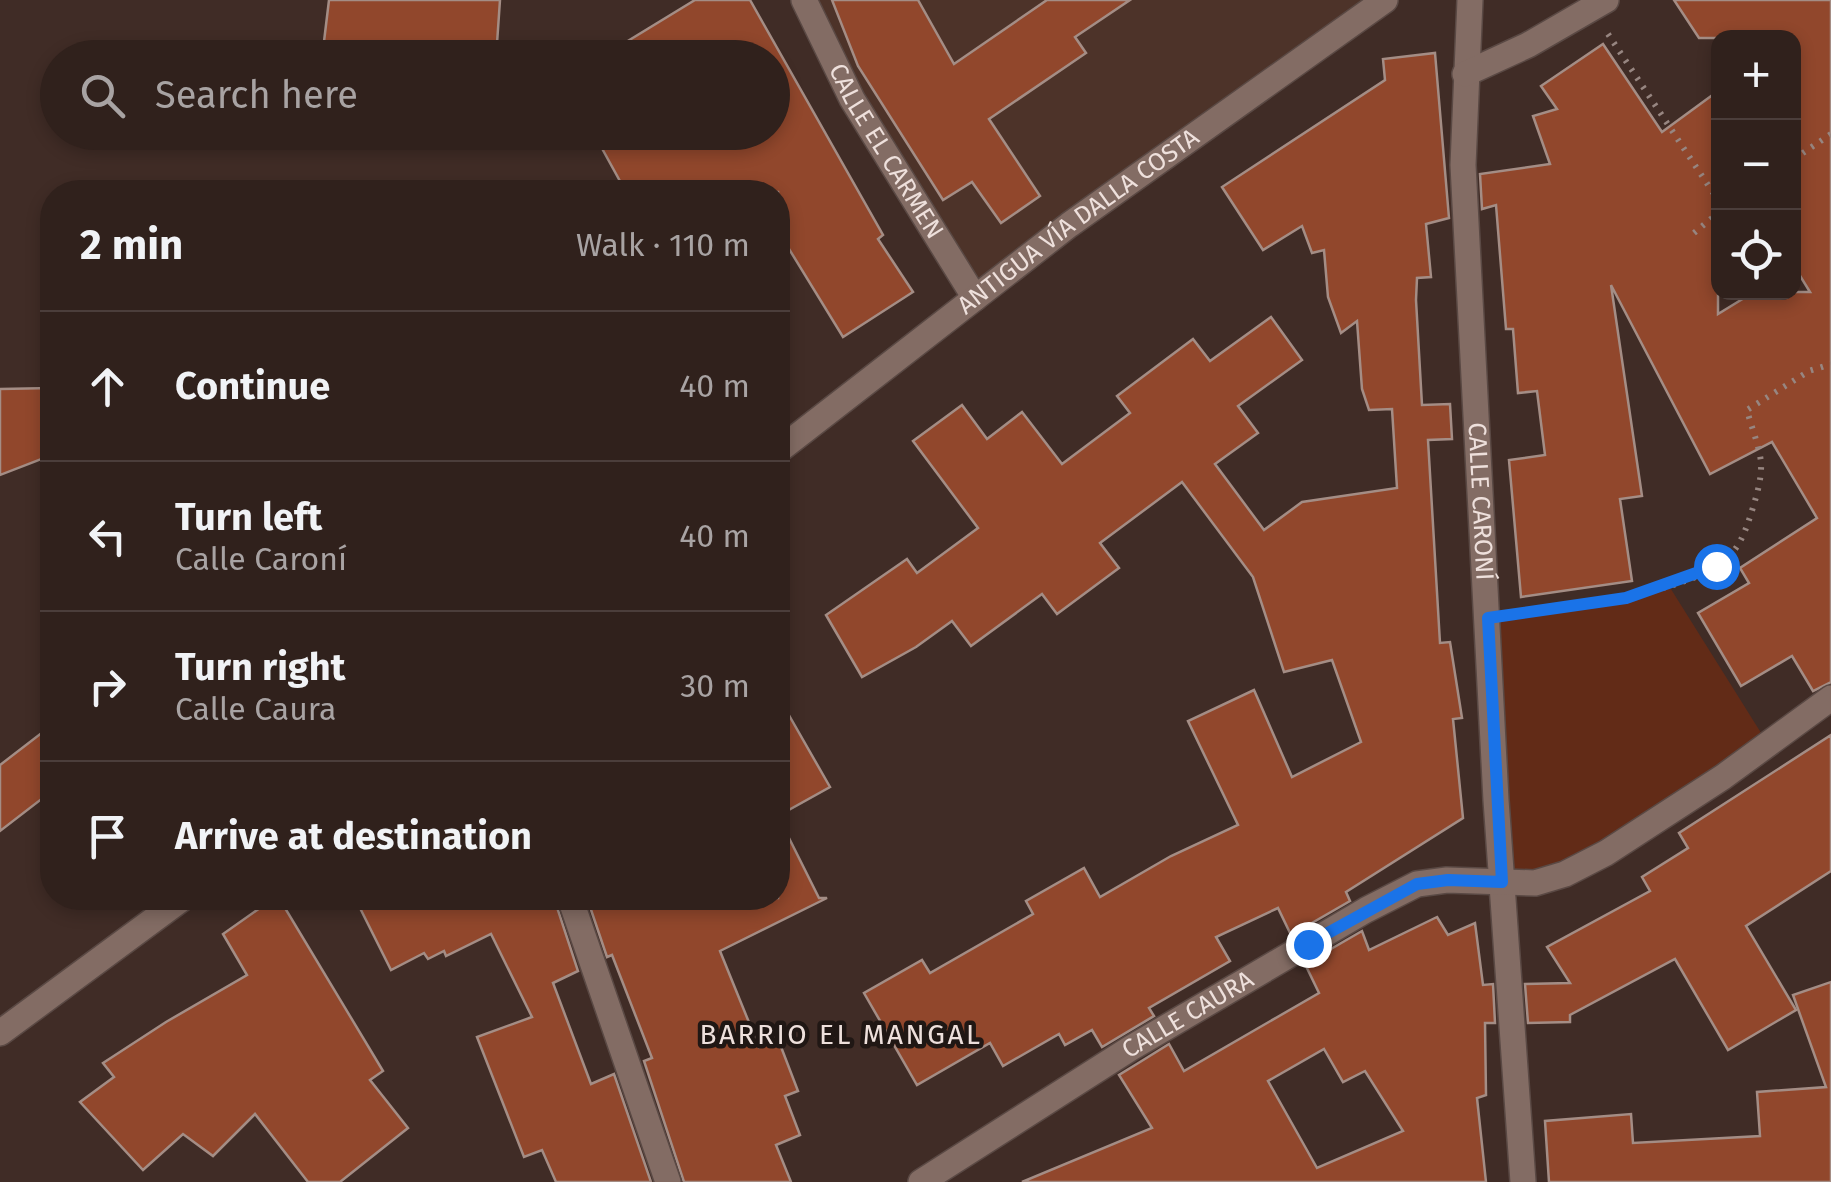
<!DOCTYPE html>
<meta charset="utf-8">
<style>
:root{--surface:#30211c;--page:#382925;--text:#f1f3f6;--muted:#a8a3a3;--line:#4b3e3b}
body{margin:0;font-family:"Fira Sans",sans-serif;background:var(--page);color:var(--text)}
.controls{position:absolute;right:30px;top:30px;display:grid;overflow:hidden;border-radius:20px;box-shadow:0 5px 15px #0003}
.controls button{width:90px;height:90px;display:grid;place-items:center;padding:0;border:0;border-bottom:2px solid var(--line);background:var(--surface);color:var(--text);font:50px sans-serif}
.stop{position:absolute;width:30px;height:30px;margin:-22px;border:8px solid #1a73e8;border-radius:50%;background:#fff}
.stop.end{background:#1a73e8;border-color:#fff;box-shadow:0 2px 10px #0008}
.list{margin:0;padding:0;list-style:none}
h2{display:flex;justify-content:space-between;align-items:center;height:130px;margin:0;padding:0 40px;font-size:42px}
h2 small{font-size:32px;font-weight:400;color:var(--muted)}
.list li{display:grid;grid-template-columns:65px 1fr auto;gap:30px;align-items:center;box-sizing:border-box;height:150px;padding:0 40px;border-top:2px solid var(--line)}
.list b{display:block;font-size:38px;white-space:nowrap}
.list p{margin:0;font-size:32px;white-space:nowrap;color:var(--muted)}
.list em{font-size:32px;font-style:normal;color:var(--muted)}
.icon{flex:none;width:55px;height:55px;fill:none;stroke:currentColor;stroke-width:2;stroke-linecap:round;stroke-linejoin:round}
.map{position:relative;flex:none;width:1831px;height:1182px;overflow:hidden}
.search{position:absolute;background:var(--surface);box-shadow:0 5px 15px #0003;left:40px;top:40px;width:750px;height:110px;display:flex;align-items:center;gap:25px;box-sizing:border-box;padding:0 35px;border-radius:55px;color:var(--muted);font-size:38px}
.panel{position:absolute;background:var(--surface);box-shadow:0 5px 15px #0003;left:40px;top:180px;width:750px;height:730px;border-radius:40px}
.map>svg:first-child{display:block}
.built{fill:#4d3329}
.green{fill:#622b17}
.building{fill:#91472c;stroke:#a48d85;stroke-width:2.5;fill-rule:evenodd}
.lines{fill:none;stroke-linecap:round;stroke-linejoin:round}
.minor-casing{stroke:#5a4944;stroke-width:28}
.path{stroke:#978681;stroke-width:6;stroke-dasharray:2.5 8;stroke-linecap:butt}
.minor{stroke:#836c64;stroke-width:25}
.route{stroke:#1a73e8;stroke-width:12}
.labels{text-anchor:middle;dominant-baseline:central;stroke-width:9;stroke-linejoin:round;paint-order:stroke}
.street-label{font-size:25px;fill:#eee0dc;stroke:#201714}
.neighbourhood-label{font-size:28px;letter-spacing:2.5px;fill:#eee0dc;stroke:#201714}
</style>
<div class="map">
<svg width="1831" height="1182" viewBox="0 0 1831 1182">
<rect width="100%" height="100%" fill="#402c26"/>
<path class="built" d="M804 0H1385L975 298Z"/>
<path class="green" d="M1669 586 1768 744 1606 853 1502 881 1488 618 1627 598Z"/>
<g class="building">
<path d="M329 0H500L496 58H322Z"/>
<path d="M695 0H750L883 235 878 239 913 292 843 337 778 231V192H626L593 132H772V58H600Z"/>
<path d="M832 0H918L954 64 1047 0H1130L1075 37 1086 53 989 119 1040 196 1001 223 972 182 943 200 858 66Z"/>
<path d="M1674 0H1831V682L1813 691 1792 656 1741 686 1698 613 1749 583 1740 568 1817 518 1772 442 1710 474 1611 285 1642 496 1620 499 1632 581 1521 597 1509 460 1545 455 1537 391 1518 393 1513 329H1506L1496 205 1482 209 1480 174 1550 164 1533 116 1557 109 1541 86 1603 44 1662 132 1718 91V314L1754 292H1810L1794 266V38H1699Z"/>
<path d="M1435 53 1449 218 1426 224 1431 277 1417 278 1416 300 1422 405 1450 404 1452 439 1428 440 1440 643 1450 642 1462 718 1453 719 1463 818 1346 892 1350 901 1291 935 1278 908 1216 937 1230 961 1149 1008 1154 1016 1102 1047 1092 1030 1065 1045 1059 1034 1003 1066 990 1043 917 1085 864 993 922 960 930 973 1033 914 1026 901 1084 868 1100 897 1171 856 1238 825 1188 721 1254 690 1292 777 1361 742 1332 660 1284 672 1253 577 1182 482 1100 543 1119 568 1057 614 1042 594 971 646 952 621 916 647 862 677 826 615 907 559 917 573 978 528 913 441 962 405 987 439 1022 412 1062 464 1130 413 1117 396 1193 339 1210 361 1271 317 1302 360 1238 406 1258 433 1215 464 1264 530 1302 502 1397 488 1392 409 1369 410 1362 389 1357 321 1341 333 1328 297 1324 250 1312 253 1302 226 1263 250 1222 187 1385 80 1383 59Z"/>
<path d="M52 388V455L0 475V389Z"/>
<path d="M778 696 830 787 778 816 819 898H827L720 951 759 1047 778 1039 798 1091 785 1096 800 1135 776 1145 791 1182H684L644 1061 652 1058 612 955 607 957 587 898H778Z"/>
<path d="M52 725V791L0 831V765Z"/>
<path d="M1831 735V871L1746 926 1796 1010 1728 1050 1675 959 1570 1015V1022L1528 1023 1525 984 1570 983 1547 947 1650 891 1642 877 1688 848 1679 833Z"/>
<path d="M274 898H279L383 1071 370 1080 408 1128 340 1182H308L255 1114 213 1156 183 1134 143 1170 80 1102 114 1077 103 1063 166 1022 247 975 223 934Z"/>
<path d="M355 898H554L578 971 553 983 591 1084 614 1074 651 1182H556L542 1150 524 1157 477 1037 532 1017 491 934 446 956 444 951 428 959 424 953 391 970Z"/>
<path d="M1437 917 1448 935 1475 923 1483 985 1493 984 1495 1023H1485L1486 1095 1477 1098 1486 1182H1022L1152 1128 1119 1075 1140 1062 1169 1044 1184 1071 1319 993 1305 964 1362 931 1369 950ZM1324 1049 1343 1082 1365 1071 1403 1131 1317 1168 1268 1081Z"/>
<path d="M1831 982V1182H1549L1545 1121 1631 1114 1633 1143 1760 1136 1757 1092 1826 1087 1793 995Z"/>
</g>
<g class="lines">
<defs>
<g id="minor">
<path id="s1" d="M804 0 852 99 975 298"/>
<path id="s2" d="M1470 0 1463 165 1496 800 1523 1182"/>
<path d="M1465 74 1528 45 1606 0"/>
<path id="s3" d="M778 451 1069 225 1385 0"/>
<path d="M570 898 668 1182"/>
<path d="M0 1033 183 898"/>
<path id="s4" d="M921 1182 1131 1048 1366 910 1417 884 1447 880 1535 883 1565 874 1606 853 1723 777 1831 698"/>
</g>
</defs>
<use href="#minor" class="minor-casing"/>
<g class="path">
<path d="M1608 34 1718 200"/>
<path d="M1794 159 1831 134"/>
<path d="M1694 233 1718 213"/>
<path d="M1518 614C1568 606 1697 593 1730 555 1741 544 1746 529 1751 514 1756 497 1762 480 1761 462 1759 445 1751 426 1747 410L1809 371 1831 364"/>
</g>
<use href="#minor" class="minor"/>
</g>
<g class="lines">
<path class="route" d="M1308 944 1417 884 1448 880 1502 882 1488 618 1626 598 1716 566"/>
</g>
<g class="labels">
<g class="street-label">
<text stroke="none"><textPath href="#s1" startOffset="172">CALLE EL CARMEN</textPath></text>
<text stroke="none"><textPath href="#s3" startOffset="378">ANTIGUA VÍA DALLA COSTA</textPath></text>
<text stroke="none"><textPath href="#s2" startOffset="502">CALLE CARONÍ</textPath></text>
<text stroke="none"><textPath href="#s4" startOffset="315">CALLE CAURA</textPath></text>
</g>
<g class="neighbourhood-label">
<text x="841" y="1034">BARRIO EL MANGAL</text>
</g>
</g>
</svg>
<div class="controls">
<button>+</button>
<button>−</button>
<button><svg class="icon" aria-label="locate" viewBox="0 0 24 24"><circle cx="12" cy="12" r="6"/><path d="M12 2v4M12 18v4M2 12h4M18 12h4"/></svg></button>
</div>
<div class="stop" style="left:1716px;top:566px"></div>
<div class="stop end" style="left:1308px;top:944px"></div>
<div class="search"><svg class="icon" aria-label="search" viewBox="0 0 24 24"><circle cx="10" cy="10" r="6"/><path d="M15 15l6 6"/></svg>Search here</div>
<section class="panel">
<h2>2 min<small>Walk · 110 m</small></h2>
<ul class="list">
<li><svg class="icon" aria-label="ahead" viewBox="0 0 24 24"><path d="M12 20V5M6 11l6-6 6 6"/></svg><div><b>Continue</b></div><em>40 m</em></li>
<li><svg class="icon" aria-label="left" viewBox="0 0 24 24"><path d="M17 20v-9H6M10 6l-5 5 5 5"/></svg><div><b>Turn left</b><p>Calle Caroní</p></div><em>40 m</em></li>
<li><svg class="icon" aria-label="right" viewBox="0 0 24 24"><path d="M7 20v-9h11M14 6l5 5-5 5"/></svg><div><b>Turn right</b><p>Calle Caura</p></div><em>30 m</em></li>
<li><svg class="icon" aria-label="arrive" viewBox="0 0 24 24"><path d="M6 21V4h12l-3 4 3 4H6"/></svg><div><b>Arrive at destination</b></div></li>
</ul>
</section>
</div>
